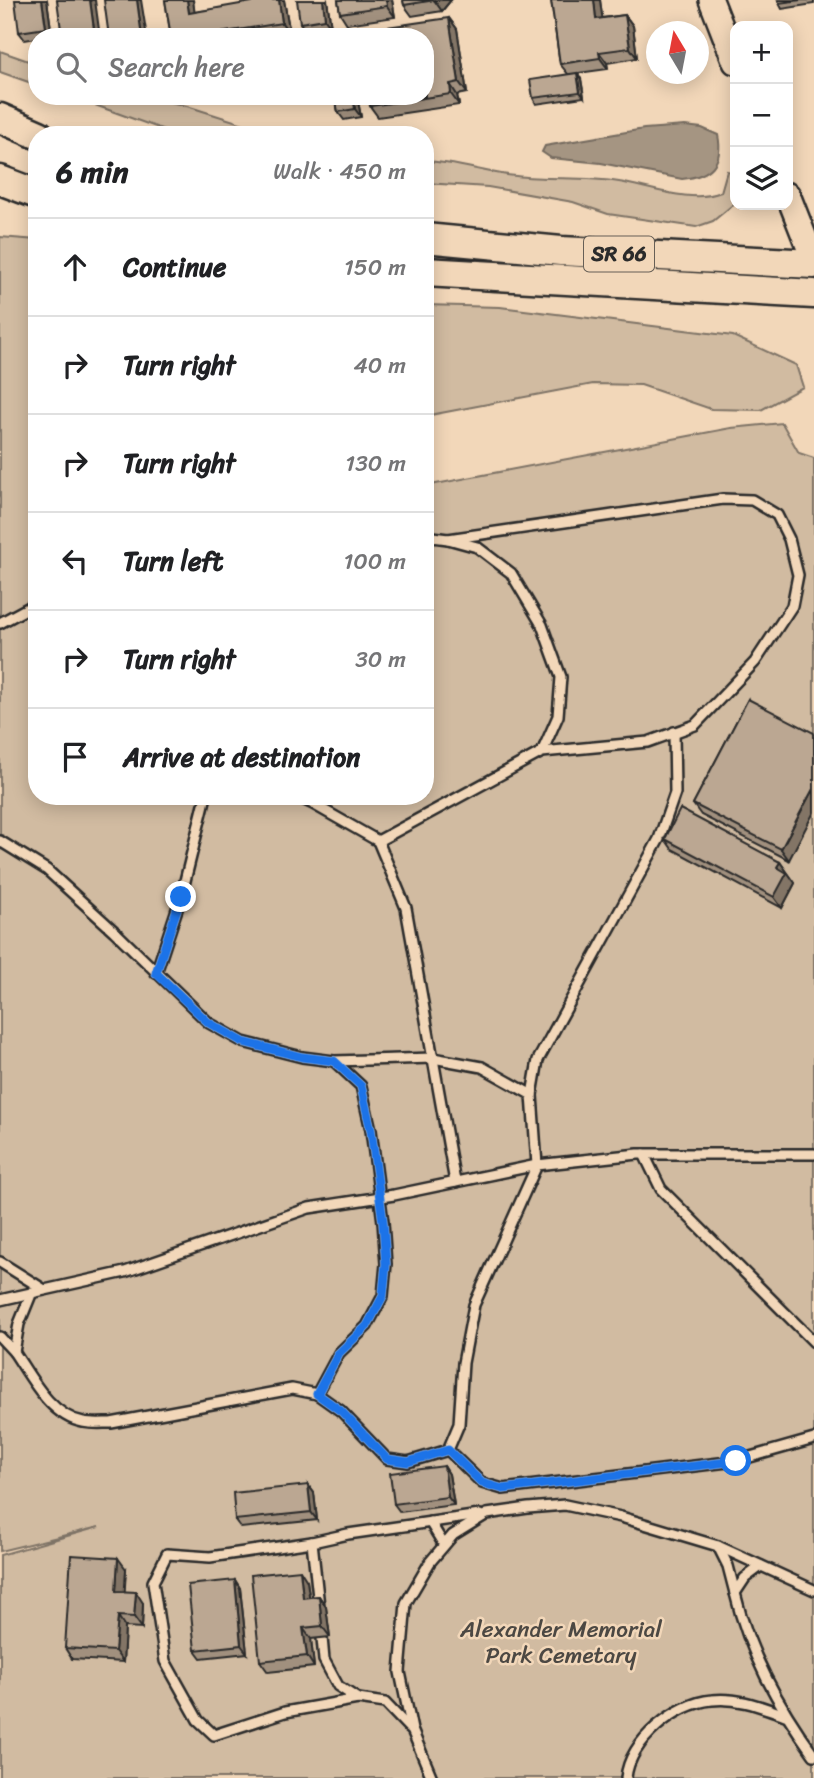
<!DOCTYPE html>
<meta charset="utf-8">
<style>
:root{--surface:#fff;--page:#f6f6f6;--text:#202124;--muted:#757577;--line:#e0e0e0}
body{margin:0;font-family:Sriracha,sans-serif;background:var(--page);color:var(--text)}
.controls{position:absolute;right:21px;top:21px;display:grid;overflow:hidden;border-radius:14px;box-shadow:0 4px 18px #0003}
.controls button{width:63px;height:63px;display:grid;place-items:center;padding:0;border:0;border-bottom:2px solid var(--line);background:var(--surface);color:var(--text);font:35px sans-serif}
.compass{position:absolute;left:646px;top:21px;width:63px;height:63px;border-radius:50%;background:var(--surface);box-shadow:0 4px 18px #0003;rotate:350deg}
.stop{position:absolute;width:21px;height:21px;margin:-16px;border:5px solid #1a73e8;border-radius:50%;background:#fff}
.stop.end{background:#1a73e8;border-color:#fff;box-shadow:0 2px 7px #0008}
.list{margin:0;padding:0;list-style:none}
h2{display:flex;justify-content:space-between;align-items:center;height:91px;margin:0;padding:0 28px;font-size:30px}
h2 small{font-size:23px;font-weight:400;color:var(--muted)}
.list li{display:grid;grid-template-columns:46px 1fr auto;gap:21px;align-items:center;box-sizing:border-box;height:98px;padding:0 28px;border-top:2px solid var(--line)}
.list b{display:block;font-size:26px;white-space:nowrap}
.list em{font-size:23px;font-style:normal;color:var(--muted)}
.icon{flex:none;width:38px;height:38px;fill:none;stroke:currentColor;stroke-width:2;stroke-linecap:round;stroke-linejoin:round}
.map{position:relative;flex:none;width:814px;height:1778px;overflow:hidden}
.search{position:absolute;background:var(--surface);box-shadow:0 4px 18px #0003;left:28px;top:28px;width:406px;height:77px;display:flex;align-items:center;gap:18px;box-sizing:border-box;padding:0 24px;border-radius:28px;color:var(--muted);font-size:26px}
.panel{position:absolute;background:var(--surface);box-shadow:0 4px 18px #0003;left:28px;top:126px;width:406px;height:679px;border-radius:28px}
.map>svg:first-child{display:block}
.green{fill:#d1bba1;stroke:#7e7366;stroke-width:2}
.water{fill:#a59582;stroke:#746b5f;stroke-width:2}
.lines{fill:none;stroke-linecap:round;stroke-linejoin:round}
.service-casing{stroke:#2b2b2b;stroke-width:14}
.tertiary-casing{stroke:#2b2b2b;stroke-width:28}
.primary-casing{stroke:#2b2b2b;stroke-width:33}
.service{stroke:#f2d7b9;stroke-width:9}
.tertiary{stroke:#f2d7b9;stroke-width:23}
.primary{stroke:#f2d7b9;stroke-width:28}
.wall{fill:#a1907e;stroke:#2b2b2b;stroke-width:2}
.shaded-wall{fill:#837566;stroke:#2b2b2b;stroke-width:2}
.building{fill:#bba792;stroke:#2b2b2b;stroke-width:2}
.route{stroke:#1a73e8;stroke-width:9}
.labels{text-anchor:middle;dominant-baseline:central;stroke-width:5;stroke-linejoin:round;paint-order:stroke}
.shield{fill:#f2d7b9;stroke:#675f56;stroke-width:2}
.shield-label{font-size:21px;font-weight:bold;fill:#2b2b2b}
.park-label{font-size:23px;fill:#4c4843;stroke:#f2d7b9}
</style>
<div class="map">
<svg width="814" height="1778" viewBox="0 0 814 1778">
<rect width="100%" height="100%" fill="#f2d7b9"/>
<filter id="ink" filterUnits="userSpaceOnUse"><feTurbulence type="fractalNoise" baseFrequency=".0143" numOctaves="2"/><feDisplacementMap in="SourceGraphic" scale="14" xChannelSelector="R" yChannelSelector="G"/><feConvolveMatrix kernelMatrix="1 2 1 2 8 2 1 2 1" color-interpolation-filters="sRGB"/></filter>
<g filter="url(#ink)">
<g class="green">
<path d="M0 51 37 64V85L0 72Z"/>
<path d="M70 96H145L187 106 278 135H178Z"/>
<path d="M425 161C456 162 486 173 516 176 550 180 586 176 619 182 649 187 693 204 721 192L727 171 735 173V203L713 221 696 227 608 214 573 202 488 187 425 183Z"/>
<path d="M0 237 37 240V796H425V486L731 428 782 423 799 453 814 458V1778H0V1555L99 1527 0 1551Z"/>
<path d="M425 305 500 307 733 336 796 365 803 387 761 410 711 409 641 385 593 384 425 416Z"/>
</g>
<path class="water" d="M685 126 702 128 718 135C724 164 710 176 682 179L601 163 551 158 542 152 545 146 644 129Z"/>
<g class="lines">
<defs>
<g id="service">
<path d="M425 536 448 539 477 547 511 573 542 625 561 677 558 716 542 752"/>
<path d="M0 623 37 603"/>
<path d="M296 796 313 804 378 841 542 752 648 742 695 725 755 662 792 606 798 575 789 539 777 515 752 500 723 499 448 539"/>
<path d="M0 841 47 870 114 931 209 1023 243 1042 302 1057 334 1061 361 1086 371 1130 383 1222 386 1264 383 1296 367 1326 339 1353 317 1394"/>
<path d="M378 841 406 908 455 1182"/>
<path d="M156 973 181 897 206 796"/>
<path d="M334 1061 433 1058 482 1067 532 1095"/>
<path d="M644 1154 661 1189 814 1342"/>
<path d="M0 1262 43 1289"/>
<path d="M0 1300 125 1272 309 1208 394 1195 537 1165 638 1154H814"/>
<path d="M0 1337 14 1352 19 1324 32 1292"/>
<path d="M14 1352C31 1377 50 1416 83 1422 92 1424 102 1423 111 1423L292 1389 317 1394 341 1411 387 1459 408 1462 448 1450"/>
<path d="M448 1450 459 1424 463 1363 474 1305 537 1165 532 1095 538 1060 659 839 675 793 674 732"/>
<path d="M448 1450 482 1483 503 1489 736 1461 814 1439"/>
<path d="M430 1522 444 1545"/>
<path d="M312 1542 210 1557 167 1554 153 1582 165 1661 198 1720 214 1735 285 1712 358 1699"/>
<path d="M718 1546 728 1566 735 1593"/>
<path d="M761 1566 745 1578 735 1593C749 1653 778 1705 814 1755"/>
<path d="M319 1606 312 1542 348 1534 480 1515"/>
<path d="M322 1638 324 1660 338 1686 358 1699 385 1703 410 1729"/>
<path d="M432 1778 412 1730 400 1672 406 1603 430 1562 453 1535 487 1514 528 1508 565 1505 621 1517 718 1546 814 1590"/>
<path d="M626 1778C629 1741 676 1703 712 1700 738 1697 762 1707 785 1715"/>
</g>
<g id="tertiary">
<path d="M711 0 735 62"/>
<path d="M788 195 814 261"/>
</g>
<g id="primary">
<path d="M0 118 39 135"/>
<path d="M0 180 37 194"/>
<path d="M425 238 561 251 814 264"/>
<path d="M425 272 814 294"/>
</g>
</defs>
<use href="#service" class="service-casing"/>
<use href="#tertiary" class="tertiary-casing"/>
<use href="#primary" class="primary-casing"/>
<use href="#service" class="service"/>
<use href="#tertiary" class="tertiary"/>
<use href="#primary" class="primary"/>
</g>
<g class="wall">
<path d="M47 0 52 36 37 37V38L25 40 19 32Z"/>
<path d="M165 0H193L194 12 284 0 290 34 270 37H171Z"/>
<path d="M327 0 331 27 306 31 300 23Z"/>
<path d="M338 0H392L395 17 347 24 340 13Z"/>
<path d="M403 0H451L442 11 412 16 404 5Z"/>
<path d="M551 0H600L602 18 625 15 633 26 637 58 607 63 608 69 578 73 581 79 584 97 536 104 533 98 568 74 560 64Z"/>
<path d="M778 0H814V4L782 9 779 3Z"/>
<path d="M449 18 457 29 467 93 457 95 459 105 378 117 370 106Z"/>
<path d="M335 96H357L361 117 344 120 338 112Z"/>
<path d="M748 699 789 860 701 815 693 804Z"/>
<path d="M665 839 780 862 795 883 782 908 672 849Z"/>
<path d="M444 1466 449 1474 454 1505 400 1512 394 1504Z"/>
<path d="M308 1485 314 1493 317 1520 241 1528 235 1520Z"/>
<path d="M126 1569 124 1592 143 1603 142 1628 125 1627 123 1662 72 1659 65 1648Z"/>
<path d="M235 1580 240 1588 247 1653 201 1658 195 1650Z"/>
<path d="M307 1581 309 1597 319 1596 326 1607 330 1637 311 1639 314 1667 268 1672 260 1661Z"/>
</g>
<g class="shaded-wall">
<path d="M42 0H47L52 36 46 28Z"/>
<path d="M90 0H95L100 37H95Z"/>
<path d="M137 0H141L147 37H142Z"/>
<path d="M187 0H193L196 23 189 13Z"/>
<path d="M279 0H284L290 34 282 23Z"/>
<path d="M323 0H327L331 27 325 19Z"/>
<path d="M386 0H392L395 17 387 6Z"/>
<path d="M434 0H451L442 11Z"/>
<path d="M594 0H600L604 30 596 19Z"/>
<path d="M625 15 633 26 637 58 630 48Z"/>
<path d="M449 18 457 29 467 93 459 82Z"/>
<path d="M599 52 607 63 608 69 600 58Z"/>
<path d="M577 73 581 79 584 97 580 92Z"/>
<path d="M450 84 457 95 459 105 451 94Z"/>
<path d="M353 96H357L361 117 355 109Z"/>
<path d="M814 787V812L789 860 781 849Z"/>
<path d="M780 862 795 883 782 908 774 897 777 867Z"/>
<path d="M444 1466 449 1474 454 1505 448 1497Z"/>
<path d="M308 1485 314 1493 317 1520 311 1512Z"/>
<path d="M118 1558 126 1569 124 1602 116 1591Z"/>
<path d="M300 1570 307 1581 311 1609 303 1598Z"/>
<path d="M235 1580 240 1588 247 1653 241 1645Z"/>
<path d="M136 1592 143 1603 142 1628 134 1617Z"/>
<path d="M319 1596 326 1607 330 1637 322 1626Z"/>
<path d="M118 1616 125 1627 123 1662 115 1651Z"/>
<path d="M303 1628 311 1639 314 1667 307 1656Z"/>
</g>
<g class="building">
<path d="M15 0H42L46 28 19 32Z"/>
<path d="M57 0H90L95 37H62Z"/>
<path d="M104 0H137L142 37H109Z"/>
<path d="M165 0H187L189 13 263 0H279L282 23 194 37H171Z"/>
<path d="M297 0H323L325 19 300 23Z"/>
<path d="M338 0H386L387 6 340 13Z"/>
<path d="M403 0H435L404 5Z"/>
<path d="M551 0H594L596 19 625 15 630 48 599 52 600 58 560 64Z"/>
<path d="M778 0H801L779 3Z"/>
<path d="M449 18 459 82 450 84 451 94 370 106 369 96H425V37H360L359 31Z"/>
<path d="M577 73 580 92 533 98 530 80Z"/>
<path d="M335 96H353L355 109 338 112Z"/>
<path d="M748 699 814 733V787L781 849 693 804Z"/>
<path d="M680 809 780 862 777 867 787 873 774 897 665 839Z"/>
<path d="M444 1466 448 1497 394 1504 390 1473Z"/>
<path d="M308 1485 311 1512 235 1520 233 1493Z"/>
<path d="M71 1555 118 1558 116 1591 136 1592 134 1617 118 1616 115 1651 65 1648Z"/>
<path d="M300 1570 303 1598 319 1596 322 1626 303 1628 307 1656 260 1661 251 1575Z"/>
<path d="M235 1580 241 1645 195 1650 188 1585Z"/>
</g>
</g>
<g class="lines" filter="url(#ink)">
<path class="route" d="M181 897 156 973 209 1023 243 1042 302 1057 334 1061 361 1086 371 1130 383 1222 386 1264 383 1296 367 1326 339 1353 317 1394 341 1411 387 1459 408 1462 448 1450 482 1483 503 1489 736 1461"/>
</g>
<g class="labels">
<rect class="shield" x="584" y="236.5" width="70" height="35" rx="5"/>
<g class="shield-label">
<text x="619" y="254">SR 66</text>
</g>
<g class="park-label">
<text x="561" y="1629">Alexander Memorial<tspan x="561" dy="26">Park Cemetary</tspan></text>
</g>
</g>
</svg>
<div class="controls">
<button>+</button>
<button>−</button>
<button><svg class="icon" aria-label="layers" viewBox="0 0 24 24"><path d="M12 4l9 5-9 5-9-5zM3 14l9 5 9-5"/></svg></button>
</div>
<svg class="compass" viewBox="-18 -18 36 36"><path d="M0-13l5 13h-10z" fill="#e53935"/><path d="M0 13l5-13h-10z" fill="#757577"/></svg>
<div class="stop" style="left:736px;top:1461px"></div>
<div class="stop end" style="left:181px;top:897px"></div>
<div class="search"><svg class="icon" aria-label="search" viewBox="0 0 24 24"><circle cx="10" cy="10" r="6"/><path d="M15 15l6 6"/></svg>Search here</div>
<section class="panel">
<h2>6 min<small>Walk · 450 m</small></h2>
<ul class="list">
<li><svg class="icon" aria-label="ahead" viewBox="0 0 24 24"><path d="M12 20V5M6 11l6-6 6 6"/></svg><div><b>Continue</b></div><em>150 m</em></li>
<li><svg class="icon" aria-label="right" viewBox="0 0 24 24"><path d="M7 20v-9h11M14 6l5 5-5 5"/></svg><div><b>Turn right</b></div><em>40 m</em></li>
<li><svg class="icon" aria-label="right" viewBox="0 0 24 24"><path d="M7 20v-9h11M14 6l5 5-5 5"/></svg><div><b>Turn right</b></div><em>130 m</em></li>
<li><svg class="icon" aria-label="left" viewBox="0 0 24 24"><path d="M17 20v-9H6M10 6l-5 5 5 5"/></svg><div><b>Turn left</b></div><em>100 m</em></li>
<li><svg class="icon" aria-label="right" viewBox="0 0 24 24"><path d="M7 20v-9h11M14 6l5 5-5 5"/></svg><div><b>Turn right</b></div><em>30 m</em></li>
<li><svg class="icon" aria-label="arrive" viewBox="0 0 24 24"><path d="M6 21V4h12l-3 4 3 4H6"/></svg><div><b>Arrive at destination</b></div></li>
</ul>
</section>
</div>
